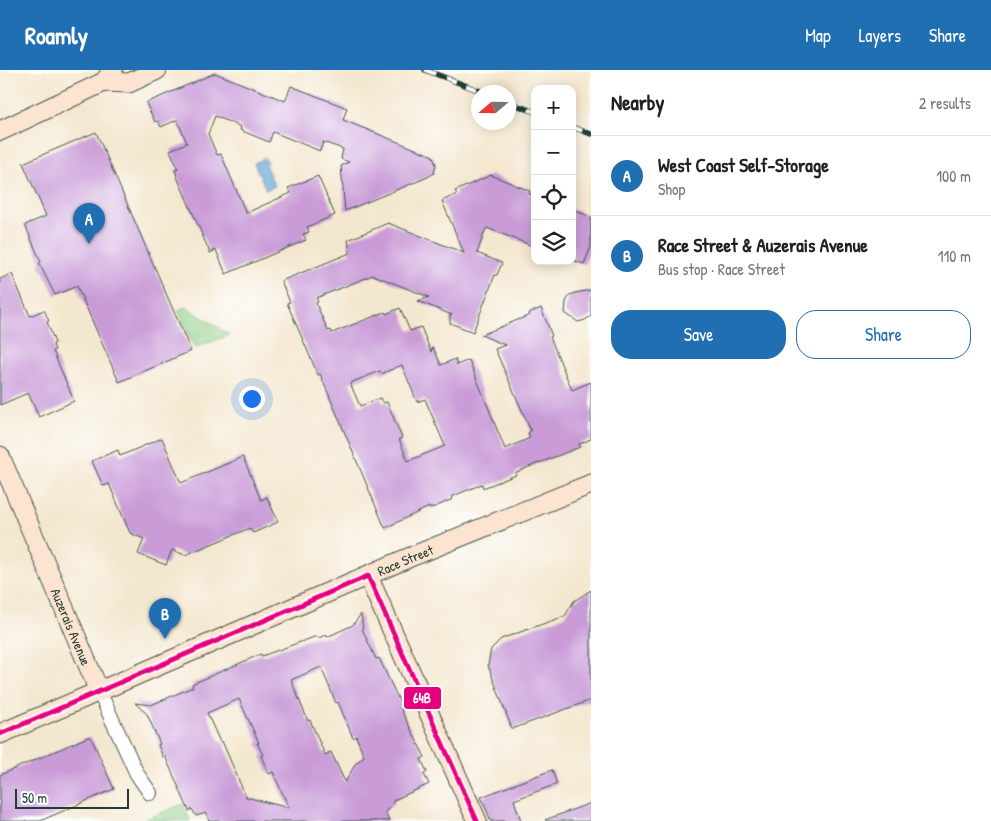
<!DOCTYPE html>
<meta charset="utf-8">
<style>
:root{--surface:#fff;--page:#f2f2f2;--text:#222;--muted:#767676;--line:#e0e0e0;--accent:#1f6fb2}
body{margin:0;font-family:"Patrick Hand",sans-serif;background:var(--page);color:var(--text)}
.controls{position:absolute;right:15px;top:15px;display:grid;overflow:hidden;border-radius:10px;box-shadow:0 2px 12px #0003}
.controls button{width:45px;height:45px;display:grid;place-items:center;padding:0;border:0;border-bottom:1px solid var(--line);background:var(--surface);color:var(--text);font:25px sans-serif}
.compass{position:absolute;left:471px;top:15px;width:45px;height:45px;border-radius:50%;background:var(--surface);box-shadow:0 2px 12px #0003;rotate:250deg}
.scale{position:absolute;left:15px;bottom:12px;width:114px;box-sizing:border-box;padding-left:5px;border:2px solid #1f3d34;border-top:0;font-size:14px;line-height:18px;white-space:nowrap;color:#1f3d34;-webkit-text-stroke:4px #fff;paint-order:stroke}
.you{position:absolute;left:251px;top:328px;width:18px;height:18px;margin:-12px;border:4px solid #fff;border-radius:50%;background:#1a73e8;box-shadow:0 0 0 8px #1a73e833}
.badge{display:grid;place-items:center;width:32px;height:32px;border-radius:50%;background:var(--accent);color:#fff;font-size:16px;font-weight:700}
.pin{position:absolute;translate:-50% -41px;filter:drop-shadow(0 1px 2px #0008)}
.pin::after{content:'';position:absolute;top:26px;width:18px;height:15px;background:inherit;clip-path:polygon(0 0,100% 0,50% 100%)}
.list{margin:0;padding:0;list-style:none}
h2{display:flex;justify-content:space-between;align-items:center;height:65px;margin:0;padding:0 20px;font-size:21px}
h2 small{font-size:16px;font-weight:400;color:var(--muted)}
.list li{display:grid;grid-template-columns:32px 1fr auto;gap:15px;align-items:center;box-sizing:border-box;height:80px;padding:0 20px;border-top:1px solid var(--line)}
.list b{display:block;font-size:19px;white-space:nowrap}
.list p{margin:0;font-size:16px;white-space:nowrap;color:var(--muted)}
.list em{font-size:16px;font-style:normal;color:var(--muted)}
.actions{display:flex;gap:10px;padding:15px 20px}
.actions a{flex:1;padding:11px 0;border:1px solid var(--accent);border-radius:20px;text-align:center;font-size:18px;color:var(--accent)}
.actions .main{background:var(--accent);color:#fff}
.icon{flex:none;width:28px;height:28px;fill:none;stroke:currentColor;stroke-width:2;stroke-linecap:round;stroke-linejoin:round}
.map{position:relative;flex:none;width:591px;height:751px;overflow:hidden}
header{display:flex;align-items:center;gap:30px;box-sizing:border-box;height:70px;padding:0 25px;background:var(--accent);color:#fff}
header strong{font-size:24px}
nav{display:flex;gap:28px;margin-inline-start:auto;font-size:18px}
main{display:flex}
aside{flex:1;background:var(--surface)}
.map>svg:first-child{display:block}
.green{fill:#8dcd85;stroke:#56855c}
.water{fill:#63a4d6;stroke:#417085}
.building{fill:#c99cd8;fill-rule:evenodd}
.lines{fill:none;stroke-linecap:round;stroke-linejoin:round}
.street-casing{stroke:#3f564b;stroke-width:16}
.secondary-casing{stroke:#3f564b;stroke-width:21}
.street{stroke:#fff;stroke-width:14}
.secondary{stroke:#fde4d0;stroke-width:19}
.rail-casing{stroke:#1f3d34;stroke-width:5.5}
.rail{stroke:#fff;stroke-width:4;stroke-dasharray:11;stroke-linecap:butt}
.bus-1-casing{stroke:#fff;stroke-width:9}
.bus-1{stroke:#e5007d;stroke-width:5}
.labels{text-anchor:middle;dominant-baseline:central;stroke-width:5;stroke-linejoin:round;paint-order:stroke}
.street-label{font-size:14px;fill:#1f3d34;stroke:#fff}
.line-badge{stroke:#fff;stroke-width:2}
.badge-label{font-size:14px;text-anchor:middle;font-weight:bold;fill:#fff}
</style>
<header>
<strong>Roamly</strong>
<nav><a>Map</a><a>Layers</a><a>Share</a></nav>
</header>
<main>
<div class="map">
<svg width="591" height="751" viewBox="0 0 591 751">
<rect width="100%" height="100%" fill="#fff"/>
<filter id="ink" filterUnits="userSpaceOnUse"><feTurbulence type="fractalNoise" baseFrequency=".02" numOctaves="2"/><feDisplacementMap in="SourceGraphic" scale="10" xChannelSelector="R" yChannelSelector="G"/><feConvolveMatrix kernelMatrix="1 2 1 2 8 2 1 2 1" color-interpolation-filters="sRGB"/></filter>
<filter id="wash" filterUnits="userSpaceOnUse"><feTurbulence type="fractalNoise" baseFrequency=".0096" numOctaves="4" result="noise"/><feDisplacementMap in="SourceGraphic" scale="20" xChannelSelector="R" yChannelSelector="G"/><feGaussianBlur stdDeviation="1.12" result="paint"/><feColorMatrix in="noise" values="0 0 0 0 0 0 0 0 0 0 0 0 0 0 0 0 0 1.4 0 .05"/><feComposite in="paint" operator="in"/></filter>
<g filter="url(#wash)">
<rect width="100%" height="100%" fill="#f4e7cf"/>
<g class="green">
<path d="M186 237 230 265 194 278 178 240Z"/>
<path d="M183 734 190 751H141Z"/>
</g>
<path class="water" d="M265 88 268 93 265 94 275 116 266 120 254 93Z"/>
<g id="blocks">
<g class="building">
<path d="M215 3 285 31 291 16 347 38 343 50 433 86 436 95 434 103 428 107 345 141 341 96 349 92 341 89 343 79 323 72 320 81 273 62 269 72 240 60 241 57 215 46 208 64 217 85 221 84 246 143 291 123 288 118 318 106 335 145 307 157 309 162 303 164 306 170 226 204 216 180 210 183 178 109 175 100 178 99 170 80 187 73 177 50 161 57 158 51 155 52 146 33Z"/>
<path d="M96 62 191 281 119 312 77 216 55 225 39 193 41 192 25 155 46 146 23 93Z"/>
<path d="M491 105 530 121 529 124 535 126V177L487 158 485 161 477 183 502 193 497 205H495L473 262 450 253V245H452L418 231 429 227 373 205 316 228 318 232 316 233 328 261 331 260 332 263 385 242 386 244 400 238 410 261 421 257 431 282 433 277 441 295 455 289 457 295 469 290 505 379 530 368 528 363 531 361 495 279 505 275 481 265 530 245 529 243 541 238 552 266 550 267 572 320 591 312V369L579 374 580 377 529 397 515 403 516 405 483 418 482 414 451 427 453 429 430 439 429 437 385 458 320 304 318 305 287 233 290 232 281 211 350 183 348 170 388 153 464 183 442 131 457 124 455 121ZM402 295 417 332 425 329 445 376 408 391 399 369 402 368 387 332 383 333 380 328 360 336 350 313 380 301 381 304Z"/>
<path d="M572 139 591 147V177L584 194 572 190Z"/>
<path d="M12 204 30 246 44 240 49 251 47 252 55 273 53 274 55 280 53 281 74 331 39 347 28 323 0 335V209Z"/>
<path d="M591 220V246L585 250 578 252 565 243 566 232 569 226 575 223Z"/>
<path d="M162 368 181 413 243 387 261 430 267 427 278 452 253 463 250 458 185 485 172 480 166 495 138 484 144 469 130 463 109 414 103 416 92 391 118 380 120 386Z"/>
<path d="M591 520V630L512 659 488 595 491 579 501 569 565 546 574 531Z"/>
<path d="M361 544 363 561 376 589 379 588 403 639 401 640 425 687 421 689 427 702 424 704 429 714 394 730 392 735 385 742 389 751H209L206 743 196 746 192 739 189 741 165 686 163 687 158 675 160 674 147 644 135 633 151 635 193 617 192 614 261 584 262 586 317 566 318 568 326 565 327 567 353 555ZM321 597 336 633 338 632 353 668 356 666 364 686 356 693 345 712 331 682 325 685 310 650 308 651 291 610ZM239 629 259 673H257L263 685 261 686 269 704 273 702 289 738 246 727 222 671 220 672 207 643Z"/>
<path d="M88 667H91L114 719 40 751H0V705Z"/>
<path d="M552 700 557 714 514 730 521 751H491L481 727Z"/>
<path d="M591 733V751H546L545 750Z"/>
</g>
</g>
</g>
<g filter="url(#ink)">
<use href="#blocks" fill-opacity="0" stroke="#3f564b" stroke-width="1"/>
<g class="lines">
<defs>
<path id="street" d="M99 621 137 704 150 723"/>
<g id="secondary">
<path d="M104 12 129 13 157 0"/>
<path d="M0 61 104 12 113 0"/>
<path id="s1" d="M0 386 99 621"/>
<path d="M368 506 477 751"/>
<path id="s2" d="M0 664 408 488 591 414"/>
</g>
</defs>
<use href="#street" class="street-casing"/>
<use href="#secondary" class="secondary-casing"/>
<use href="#street" class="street"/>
<use href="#secondary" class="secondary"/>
<defs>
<g id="rail">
<path d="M425 0 483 22"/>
<path d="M508 32 535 42"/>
<path d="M572 57 591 64"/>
</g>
</defs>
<use href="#rail" class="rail-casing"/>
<use href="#rail" class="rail"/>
<defs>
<g id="bus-1">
<path d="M368 506 477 751"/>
<path d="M0 664 368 506"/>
</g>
</defs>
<use href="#bus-1" class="bus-1-casing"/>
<use href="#bus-1" class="bus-1"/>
</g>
</g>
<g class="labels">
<g class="street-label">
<text stroke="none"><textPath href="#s2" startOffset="441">Race Street</textPath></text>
<text stroke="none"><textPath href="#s1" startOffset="185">Auzerais Avenue</textPath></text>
</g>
</g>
<rect class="line-badge" x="403" y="616" width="39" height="24" rx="5" fill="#e5007d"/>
<g class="badge-label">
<text x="422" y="633">64B</text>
</g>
</svg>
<div class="controls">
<button>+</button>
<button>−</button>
<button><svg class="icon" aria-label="locate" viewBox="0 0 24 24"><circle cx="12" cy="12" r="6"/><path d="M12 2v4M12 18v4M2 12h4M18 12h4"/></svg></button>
<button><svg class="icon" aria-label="layers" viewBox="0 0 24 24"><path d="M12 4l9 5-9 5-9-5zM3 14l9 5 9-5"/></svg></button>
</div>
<svg class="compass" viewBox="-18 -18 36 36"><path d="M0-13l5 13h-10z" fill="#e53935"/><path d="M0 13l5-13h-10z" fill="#767676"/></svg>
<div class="scale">50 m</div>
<div class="you"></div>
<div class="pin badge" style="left:89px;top:174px">A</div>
<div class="pin badge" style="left:165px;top:569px">B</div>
</div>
<aside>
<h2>Nearby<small>2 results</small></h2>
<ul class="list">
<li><span class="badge">A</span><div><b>West Coast Self-Storage</b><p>Shop</p></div><em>100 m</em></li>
<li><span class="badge">B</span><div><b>Race Street &amp; Auzerais Avenue</b><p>Bus stop · Race Street</p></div><em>110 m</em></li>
</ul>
<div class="actions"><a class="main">Save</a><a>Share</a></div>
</aside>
</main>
